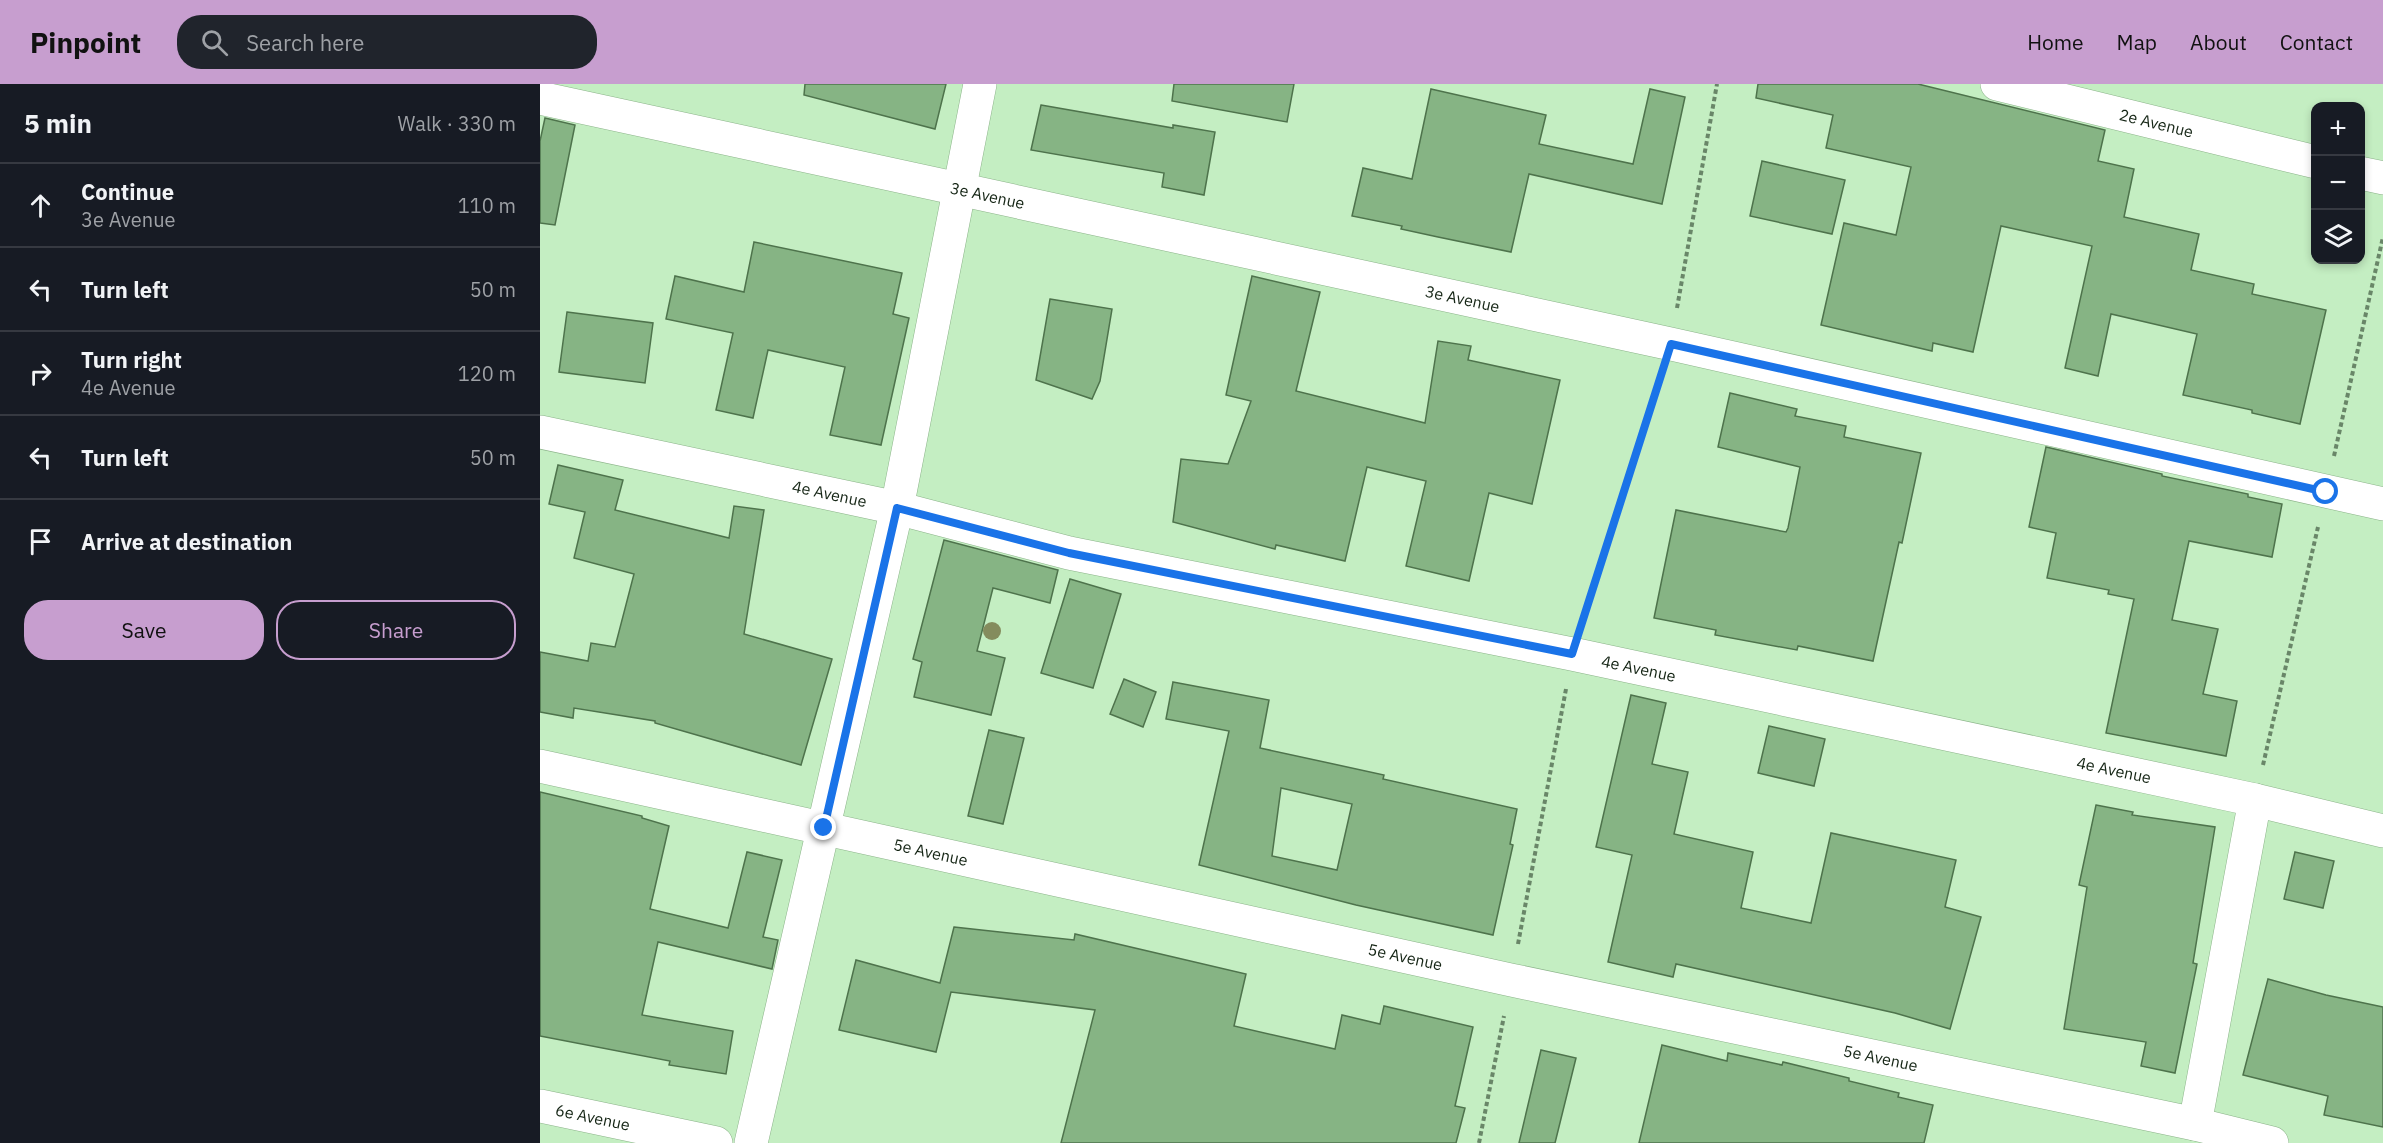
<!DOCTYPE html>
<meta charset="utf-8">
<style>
:root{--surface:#171b24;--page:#20242c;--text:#f1f3f6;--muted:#9ea1a6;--line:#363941;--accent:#c79ecf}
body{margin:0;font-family:"IBM Plex Sans",sans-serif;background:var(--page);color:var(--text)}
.controls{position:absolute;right:18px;top:18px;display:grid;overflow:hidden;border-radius:12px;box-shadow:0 3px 9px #0003}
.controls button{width:54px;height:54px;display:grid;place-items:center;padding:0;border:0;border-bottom:2px solid var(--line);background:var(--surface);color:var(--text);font:30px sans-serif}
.stop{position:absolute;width:18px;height:18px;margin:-14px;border:4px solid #1a73e8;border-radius:50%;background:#fff}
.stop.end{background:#1a73e8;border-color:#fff;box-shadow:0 2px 6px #0008}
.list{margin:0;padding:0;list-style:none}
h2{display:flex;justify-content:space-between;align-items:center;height:78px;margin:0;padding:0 24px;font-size:26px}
h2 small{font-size:20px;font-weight:400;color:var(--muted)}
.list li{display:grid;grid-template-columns:39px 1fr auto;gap:18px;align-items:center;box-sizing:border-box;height:84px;padding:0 24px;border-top:2px solid var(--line)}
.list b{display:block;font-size:22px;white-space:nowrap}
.list p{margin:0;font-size:20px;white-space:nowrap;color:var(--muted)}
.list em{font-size:20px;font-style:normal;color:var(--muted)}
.actions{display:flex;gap:12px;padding:18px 24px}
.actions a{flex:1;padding:14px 0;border:2px solid var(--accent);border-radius:24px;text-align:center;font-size:21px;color:var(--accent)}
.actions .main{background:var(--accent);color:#111}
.icon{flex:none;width:33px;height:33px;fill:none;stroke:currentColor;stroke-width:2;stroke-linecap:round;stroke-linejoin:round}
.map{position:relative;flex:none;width:1843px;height:1059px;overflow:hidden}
header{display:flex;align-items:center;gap:36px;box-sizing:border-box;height:84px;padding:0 30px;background:var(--accent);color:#111}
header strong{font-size:28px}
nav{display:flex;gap:33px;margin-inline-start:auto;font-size:21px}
.search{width:420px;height:54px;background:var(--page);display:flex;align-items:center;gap:15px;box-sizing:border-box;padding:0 21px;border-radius:24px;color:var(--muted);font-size:22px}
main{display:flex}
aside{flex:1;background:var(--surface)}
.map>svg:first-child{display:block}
.building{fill:#86b484;stroke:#4e734c;stroke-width:1.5;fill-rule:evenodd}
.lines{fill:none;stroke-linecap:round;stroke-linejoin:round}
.minor-casing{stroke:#8bb389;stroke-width:34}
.tertiary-casing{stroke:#8bb389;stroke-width:34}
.path{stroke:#698668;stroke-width:4;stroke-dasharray:4.5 3;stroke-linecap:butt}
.minor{stroke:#fff;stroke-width:33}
.tertiary{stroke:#fff;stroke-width:33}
.tree{fill:#848c5d}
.route{stroke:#1a73e8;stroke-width:8}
.labels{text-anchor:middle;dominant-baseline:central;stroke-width:5;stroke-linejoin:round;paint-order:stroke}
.street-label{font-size:16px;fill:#152515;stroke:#fff}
</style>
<header>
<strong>Pinpoint</strong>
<div class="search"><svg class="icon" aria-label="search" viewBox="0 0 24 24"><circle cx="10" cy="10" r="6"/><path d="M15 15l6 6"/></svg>Search here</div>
<nav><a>Home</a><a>Map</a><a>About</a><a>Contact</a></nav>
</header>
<main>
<aside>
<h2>5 min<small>Walk · 330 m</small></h2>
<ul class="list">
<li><svg class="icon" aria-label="ahead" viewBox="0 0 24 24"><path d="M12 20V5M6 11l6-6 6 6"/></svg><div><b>Continue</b><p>3e Avenue</p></div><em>110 m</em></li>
<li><svg class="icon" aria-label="left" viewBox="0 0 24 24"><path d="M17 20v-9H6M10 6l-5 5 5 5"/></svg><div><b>Turn left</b></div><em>50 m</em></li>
<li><svg class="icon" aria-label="right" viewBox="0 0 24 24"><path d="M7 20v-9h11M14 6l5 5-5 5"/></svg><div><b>Turn right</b><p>4e Avenue</p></div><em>120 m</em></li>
<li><svg class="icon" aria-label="left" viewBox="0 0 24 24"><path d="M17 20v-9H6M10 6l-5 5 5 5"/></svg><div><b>Turn left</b></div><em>50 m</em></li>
<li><svg class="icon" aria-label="arrive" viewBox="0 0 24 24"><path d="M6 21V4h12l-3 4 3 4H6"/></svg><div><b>Arrive at destination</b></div></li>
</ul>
<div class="actions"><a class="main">Save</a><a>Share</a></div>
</aside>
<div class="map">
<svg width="1843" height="1059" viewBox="0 0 1843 1059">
<rect width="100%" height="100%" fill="#c4eec2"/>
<g class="building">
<path d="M265 0H406L395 45 264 11Z"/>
<path d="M634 0H754L747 38 632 17Z"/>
<path d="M1218 0H1378L1565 46 1558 77 1594 85 1584 133 1659 150 1651 186 1714 200 1712 210 1786 226 1760 340 1712 329V326L1643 311 1657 250 1571 230 1558 292 1525 284 1552 162 1461 142 1433 268 1393 259 1392 267 1281 241 1304 139 1356 151 1371 83 1286 64 1293 31 1216 14Z"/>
<path d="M891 5 1006 31 999 60 1093 80 1110 5 1145 13 1122 120 989 90 971 168 898 153 861 145 862 142 812 132 823 84 872 95Z"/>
<path d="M501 21 633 44V41L675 48 664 111 622 103 624 89 491 66Z"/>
<path d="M5 34 35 41 15 141 0 139V57Z"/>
<path d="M1222 77 1305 96 1292 150 1210 132Z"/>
<path d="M214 158 362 189 353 230 369 234 341 361 290 351 305 283 228 266 213 334 176 326 193 249 126 235 135 192 204 208Z"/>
<path d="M712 192 780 208 756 307 885 339 898 257 931 262 928 276 1020 296 992 420 949 409 929 497 866 482 886 397 827 383 805 477 736 461 735 465 633 438 641 375 688 380 711 317 686 311Z"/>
<path d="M510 215 572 225 560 297 552 315 496 296Z"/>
<path d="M27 228 113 239 105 299 19 288Z"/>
<path d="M1190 309 1257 325 1255 332 1306 342 1304 353 1381 369 1362 459 1359 458 1333 577 1258 562 1257 566 1175 551 1176 546 1114 534 1136 426 1246 448 1248 444 1260 383 1178 363Z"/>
<path d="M1506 363 1622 390V392L1708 410V413L1742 420 1732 473 1649 457 1632 536 1678 545 1663 610 1697 617 1686 672 1566 649 1594 515 1568 510 1569 506 1507 494 1516 449 1489 443Z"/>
<path d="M18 381 83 396 75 426 189 454 194 422 224 426 204 550 292 575 261 681 115 639V637L34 624 33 634 0 628V568L48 577 51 559 75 563 94 490 34 474 45 428 9 420Z"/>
<path d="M404 456 518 486 510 519 453 504 437 567 465 574 451 631 374 613 382 578 373 575Z"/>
<path d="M530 495 581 510 553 604 501 589Z"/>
<path d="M584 595 616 608 603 643 570 630Z"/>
<path d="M633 598 729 616 720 664 844 691 843 695 977 725 970 760 973 761 953 851 816 821 659 781 689 647 626 635ZM741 704 812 720 797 786 732 772Z"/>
<path d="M1091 611 1126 619 1112 680 1148 688 1134 750 1213 768 1201 824 1271 839 1291 749 1416 776 1405 823 1441 833 1410 945 1355 929 1136 880 1133 893 1068 878 1092 771 1056 763Z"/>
<path d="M1229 642 1285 655 1274 702 1218 689Z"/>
<path d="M449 646 484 654 463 740 428 732Z"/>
<path d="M0 708 102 732V734L129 742 110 825 188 844 207 768 242 776 223 853 238 856 232 885 118 858 102 931 193 947 186 990 129 981 130 977 0 952Z"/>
<path d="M1556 721 1593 728 1592 731 1675 743 1653 879 1657 880 1635 989 1601 982 1606 958 1524 945 1547 803 1539 801Z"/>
<path d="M1755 768 1794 777 1783 824 1744 815Z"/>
<path d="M414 843 534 856 535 850 706 890 694 942 795 965 802 931 840 940 844 922 933 943 915 1022 925 1024 916 1059H521L555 926 411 908 396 968 299 946 316 876 400 899Z"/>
<path d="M1728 895 1786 911 1843 923V1043L1784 1031 1788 1012 1703 991Z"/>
<path d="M1122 961 1187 977 1188 969 1242 981 1243 978 1309 994V997L1359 1009 1358 1013 1393 1021 1384 1059H1099Z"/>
<path d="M1001 966 1036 974 1015 1059H979Z"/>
</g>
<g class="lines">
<defs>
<g id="minor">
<path id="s1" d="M1457 0 1776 78"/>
<path id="s2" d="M0 14 1131 260 1843 420"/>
<path d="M1820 89 1843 94"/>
<path id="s3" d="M0 348 357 424 529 469 1032 570 1715 716 1843 747"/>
<path id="s4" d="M0 682 971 896 1655 1040 1732 1059"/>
<path id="s5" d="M0 1022 176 1059"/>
<path d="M1655 1040 1715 716"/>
</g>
<path id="tertiary" d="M211 1059 357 424 440 0"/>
</defs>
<use href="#minor" class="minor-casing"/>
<use href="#tertiary" class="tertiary-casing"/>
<g class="path">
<path d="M1137 224 1177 0"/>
<path d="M1794 372 1843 153"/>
<path d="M1044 534 1120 295"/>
<path d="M1723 681 1778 443"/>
<path d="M978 860 1026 605"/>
<path d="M939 1059 964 932"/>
</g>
<use href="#minor" class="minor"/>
<use href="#tertiary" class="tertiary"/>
</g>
<circle class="tree" cx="452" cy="547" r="9"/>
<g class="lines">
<path class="route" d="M284 744 357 424 529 469 1032 570 1131 260 1786 408"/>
</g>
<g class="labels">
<g class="street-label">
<text stroke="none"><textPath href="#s1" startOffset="164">2e Avenue</textPath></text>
<text stroke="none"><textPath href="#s2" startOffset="458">3e Avenue</textPath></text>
<text stroke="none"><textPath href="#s2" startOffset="944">3e Avenue</textPath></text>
<text stroke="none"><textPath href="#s3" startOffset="296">4e Avenue</textPath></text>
<text stroke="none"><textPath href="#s3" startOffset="1124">4e Avenue</textPath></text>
<text stroke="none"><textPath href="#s3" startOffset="1610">4e Avenue</textPath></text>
<text stroke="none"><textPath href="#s4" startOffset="400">5e Avenue</textPath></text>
<text stroke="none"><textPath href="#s4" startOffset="886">5e Avenue</textPath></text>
<text stroke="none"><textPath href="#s4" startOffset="1372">5e Avenue</textPath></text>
<text stroke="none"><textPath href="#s5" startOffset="54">6e Avenue</textPath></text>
</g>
</g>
</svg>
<div class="controls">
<button>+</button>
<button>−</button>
<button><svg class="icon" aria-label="layers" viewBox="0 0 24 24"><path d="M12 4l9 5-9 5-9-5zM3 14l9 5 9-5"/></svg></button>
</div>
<div class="stop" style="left:1786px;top:408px"></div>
<div class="stop end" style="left:284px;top:744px"></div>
</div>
</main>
